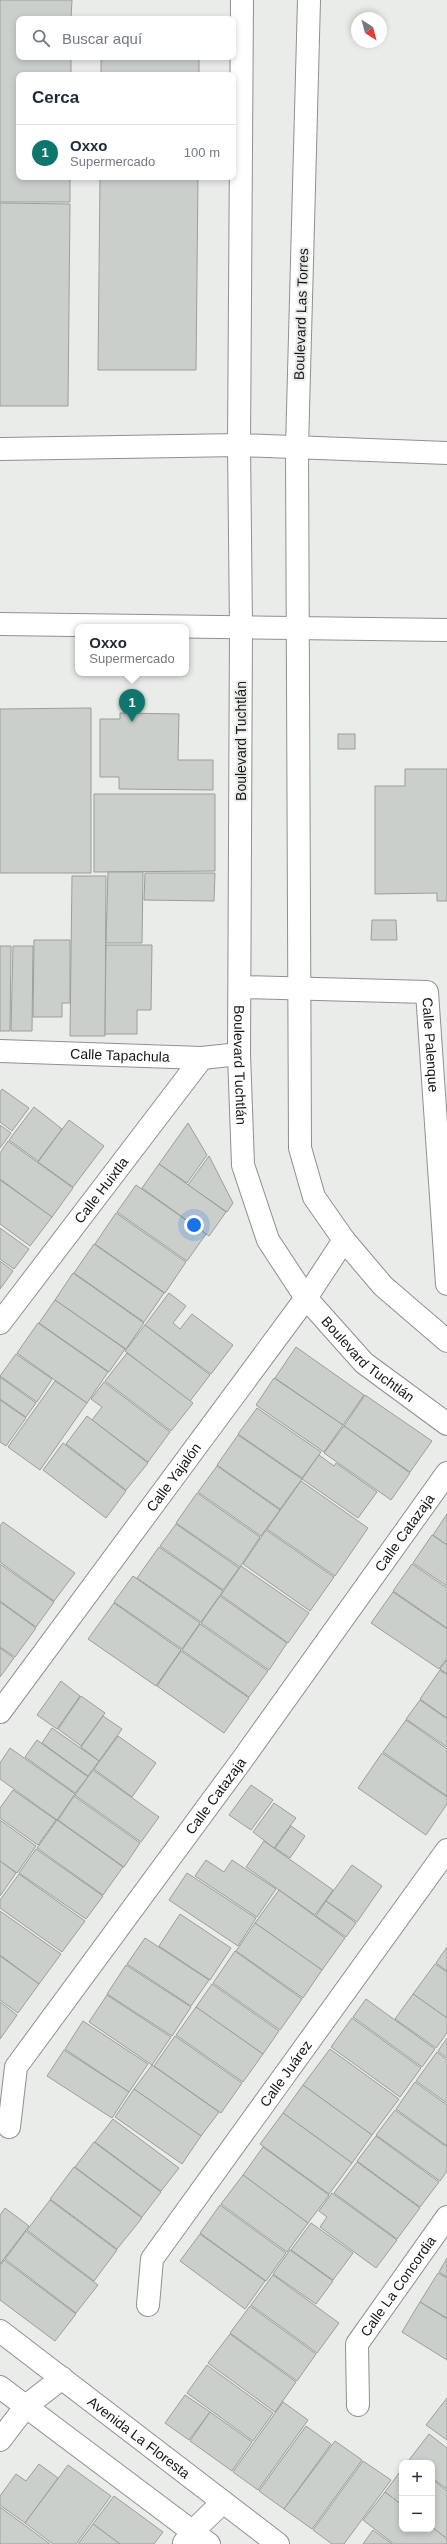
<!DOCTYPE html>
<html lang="es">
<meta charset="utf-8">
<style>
:root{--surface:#fff;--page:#f2f2f3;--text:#1f2937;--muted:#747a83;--line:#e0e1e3;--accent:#0f766e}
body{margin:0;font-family:Helvetica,sans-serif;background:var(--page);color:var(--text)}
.controls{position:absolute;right:12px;bottom:12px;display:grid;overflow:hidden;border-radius:8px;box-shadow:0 2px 6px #0003}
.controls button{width:36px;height:36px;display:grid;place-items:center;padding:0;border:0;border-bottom:1px solid var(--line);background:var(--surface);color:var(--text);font:20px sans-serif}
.compass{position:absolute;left:351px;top:12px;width:36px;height:36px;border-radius:50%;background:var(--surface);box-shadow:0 2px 6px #0003;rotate:144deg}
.you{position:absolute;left:194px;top:1225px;width:14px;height:14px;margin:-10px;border:3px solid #fff;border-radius:50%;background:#1a73e8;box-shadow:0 0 0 6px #1a73e833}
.badge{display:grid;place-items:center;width:26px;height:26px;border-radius:50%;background:var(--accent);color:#fff;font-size:13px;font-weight:700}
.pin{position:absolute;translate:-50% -33px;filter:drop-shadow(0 1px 2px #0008)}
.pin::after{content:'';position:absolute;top:21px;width:14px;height:12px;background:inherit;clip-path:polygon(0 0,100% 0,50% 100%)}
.popup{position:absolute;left:75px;top:624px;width:114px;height:52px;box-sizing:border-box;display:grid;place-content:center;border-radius:8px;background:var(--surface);filter:drop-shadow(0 1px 3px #0005);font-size:13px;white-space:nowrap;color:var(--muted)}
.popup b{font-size:15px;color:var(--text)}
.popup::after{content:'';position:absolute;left:50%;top:100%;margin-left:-8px;border:8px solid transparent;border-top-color:var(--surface)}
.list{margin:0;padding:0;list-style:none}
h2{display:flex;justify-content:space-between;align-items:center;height:52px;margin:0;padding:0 16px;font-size:17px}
h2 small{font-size:13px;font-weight:400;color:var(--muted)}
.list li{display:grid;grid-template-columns:26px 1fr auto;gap:12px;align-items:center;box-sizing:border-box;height:56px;padding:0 16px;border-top:1px solid var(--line)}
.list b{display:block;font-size:15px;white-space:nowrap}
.list p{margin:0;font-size:13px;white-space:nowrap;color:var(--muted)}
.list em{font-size:13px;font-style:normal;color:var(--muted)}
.icon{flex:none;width:22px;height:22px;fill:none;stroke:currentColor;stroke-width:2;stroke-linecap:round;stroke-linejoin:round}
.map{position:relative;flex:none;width:447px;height:2544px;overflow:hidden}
.search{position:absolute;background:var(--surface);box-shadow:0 2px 6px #0003;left:16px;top:16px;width:220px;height:44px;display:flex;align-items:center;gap:10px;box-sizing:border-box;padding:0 14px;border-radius:8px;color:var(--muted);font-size:15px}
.panel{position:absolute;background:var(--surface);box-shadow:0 2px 6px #0003;left:16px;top:72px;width:220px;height:108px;border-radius:8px}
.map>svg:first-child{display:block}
.building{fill:#cbcfcb;stroke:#9b9f9b}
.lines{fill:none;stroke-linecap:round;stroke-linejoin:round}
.minor-casing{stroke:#8e918e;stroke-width:24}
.minor{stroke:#fff;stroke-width:22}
.labels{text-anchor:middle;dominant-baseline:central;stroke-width:4;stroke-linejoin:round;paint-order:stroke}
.street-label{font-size:14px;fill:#151615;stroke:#e9ece8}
</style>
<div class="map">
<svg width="447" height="2544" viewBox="0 0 447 2544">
<rect width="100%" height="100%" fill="#e9ece8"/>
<g class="building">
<path d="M0 0H72L71 19H19V57H71V75H19V177H70V202H0Z"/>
<rect x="101" y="57" width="98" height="18"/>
<path d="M100 177H198L196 370H98Z"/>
<path d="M0 203 70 204 68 406H0Z"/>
<path d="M91 708V873H0V709Z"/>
<path d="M120 713 179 714 178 760H213V790L119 789V777H100V719H120Z"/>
<rect x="338" y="734" width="17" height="15"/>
<path d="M405 769H447V901H437V893L375 894V786H405Z"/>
<path d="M94 794H215V871L94 872Z"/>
<path d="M108 872H143L142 943H106Z"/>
<path d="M145 873H215L214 901 144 900Z"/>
<path d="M72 876H106L105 1036H70Z"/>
<path d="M372 920H396L397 940H371Z"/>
<path d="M34 940H70V1003H62V1017H33Z"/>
<path d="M106 945H152L151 1010H137V1034H105Z"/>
<path d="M0 946H11L10 1031H0Z"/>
<path d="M13 946H33L32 1031H11Z"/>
<path d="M2 1089 29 1108 12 1131 0 1122V1092Z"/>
<path d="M34 1107 62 1129 38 1161 9 1140Z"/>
<path d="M69 1120 104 1146 73 1187 38 1162Z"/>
<path d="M188 1123 207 1155 187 1183 159 1164Z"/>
<path d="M0 1125 11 1133 0 1148Z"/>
<path d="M8 1141 73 1188 52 1217 0 1179V1153Z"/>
<path d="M209 1156 233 1203 227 1212 188 1185Z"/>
<path d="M159 1164 226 1212 209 1236 142 1188Z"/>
<path d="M0 1180 52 1217 30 1246 0 1224Z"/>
<path d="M136 1185 206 1234 187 1261 117 1212Z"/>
<path d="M116 1213 186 1262 165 1293 95 1244Z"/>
<path d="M0 1228 29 1249 14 1269 0 1259Z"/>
<path d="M94 1244 164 1293 144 1322 74 1273Z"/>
<path d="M0 1261 13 1271 0 1289Z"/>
<path d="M73 1273 144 1323 126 1349 55 1300Z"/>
<path d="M169 1293 186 1306 173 1323 180 1329 192 1314 233 1345 211 1374 145 1325Z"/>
<path d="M55 1300 125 1349 109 1372 39 1323Z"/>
<path d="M38 1323 108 1372 87 1403 17 1353Z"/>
<path d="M145 1325 210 1375 190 1401 125 1351Z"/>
<path d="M296 1347 364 1395 343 1425 275 1378Z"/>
<path d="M127 1353 193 1403 171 1431 105 1381Z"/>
<path d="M16 1354 52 1379 37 1402 0 1376Z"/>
<path d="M0 1377 36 1403 26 1417 0 1399Z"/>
<path d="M274 1378 343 1425 324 1452 256 1405Z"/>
<path d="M55 1381 87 1403 40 1470 8 1447Z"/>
<path d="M104 1382 170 1432 148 1462 92 1420 102 1407 91 1399Z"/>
<path d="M365 1395 432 1441 410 1472 344 1426Z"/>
<path d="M0 1400 26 1418 6 1446 0 1442Z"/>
<path d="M257 1408 321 1452 302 1478 238 1434Z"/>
<path d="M87 1416 148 1463 126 1490 66 1444Z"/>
<path d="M344 1426 410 1473 391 1500 324 1453Z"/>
<path d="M238 1435 302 1479 280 1509 217 1465Z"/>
<path d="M63 1443 126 1491 106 1518 43 1470Z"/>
<path d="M319 1455 334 1466 336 1463 377 1492 358 1518 302 1479Z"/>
<path d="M217 1466 280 1510 261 1536 198 1492Z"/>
<path d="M301 1481 368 1528 335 1576 267 1529Z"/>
<path d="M197 1493 260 1537 240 1567 176 1523Z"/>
<path d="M447 1514V1545L433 1535Z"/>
<path d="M3 1522 75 1573 54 1601 0 1562V1526Z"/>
<path d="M176 1524 239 1568 223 1590 160 1546Z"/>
<path d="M266 1530 334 1577 310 1611 243 1564Z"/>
<path d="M432 1535 447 1545V1586L413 1563Z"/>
<path d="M159 1547 223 1591 201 1622 137 1578Z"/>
<path d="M0 1564 54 1602 36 1627 0 1601Z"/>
<path d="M412 1564 447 1588V1628L393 1591Z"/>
<path d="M241 1566 309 1613 288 1643 221 1595Z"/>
<path d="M133 1576 200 1623 182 1649 114 1602Z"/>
<path d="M393 1592 447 1629V1658L439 1669 371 1623Z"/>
<path d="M220 1596 287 1643 269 1670 201 1623Z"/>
<path d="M0 1602 36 1628 15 1657 0 1647Z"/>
<path d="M114 1603 181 1650 156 1686 88 1639Z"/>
<path d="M200 1624 268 1671 249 1697 182 1650Z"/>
<path d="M0 1648 14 1658 0 1677Z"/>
<path d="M181 1651 249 1698 224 1733 157 1686Z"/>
<path d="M447 1660V1674L440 1669Z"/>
<path d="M440 1670 447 1675V1718L420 1699Z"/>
<path d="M61 1681 80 1696 57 1729 37 1715Z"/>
<path d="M81 1696 105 1713 81 1746 58 1729Z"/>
<path d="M420 1700 447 1719V1747L406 1719Z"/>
<path d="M103 1716 122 1729 99 1761 81 1747Z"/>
<path d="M406 1720 447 1749V1796L383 1752Z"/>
<path d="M52 1728 99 1761 88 1776 42 1743Z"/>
<path d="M118 1736 156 1763 132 1797 94 1769Z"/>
<path d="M37 1740 88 1777 75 1793 25 1757Z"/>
<path d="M10 1748 75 1794 57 1820 0 1779V1763Z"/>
<path d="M382 1753 447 1797V1804L426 1835 358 1788Z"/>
<path d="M93 1770 159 1817 141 1842 75 1795Z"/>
<path d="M251 1785 273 1800 251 1830 229 1815Z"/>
<path d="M13 1790 56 1820 38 1845 0 1818V1808Z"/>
<path d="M74 1796 140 1843 124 1867 58 1820Z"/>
<path d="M274 1803 296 1818 274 1848 253 1832Z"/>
<path d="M0 1820 36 1846 17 1873 0 1861Z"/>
<path d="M57 1820 123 1867 103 1895 37 1848Z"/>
<path d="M291 1826 305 1836 290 1858 275 1848Z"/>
<path d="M264 1841 333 1890 315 1915 246 1867Z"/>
<path d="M36 1849 103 1896 86 1919 19 1873Z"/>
<path d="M206 1860 224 1872 232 1860 276 1889 257 1917 195 1876Z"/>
<path d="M0 1861 16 1873 0 1896Z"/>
<path d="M352 1865 382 1886 357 1922 326 1901Z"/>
<path d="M187 1873 256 1918 238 1946 169 1900Z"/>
<path d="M19 1874 85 1921 62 1952 0 1908V1900Z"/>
<path d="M279 1890 345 1938 322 1970 255 1923Z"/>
<path d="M326 1901 356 1923 346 1937 316 1916Z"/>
<path d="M0 1911 61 1954 39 1984 0 1955Z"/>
<path d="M180 1914 231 1948 210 1980 159 1946Z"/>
<path d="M255 1923 322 1970 303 1998 236 1951Z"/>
<path d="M145 1938 209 1980 191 2006 127 1964Z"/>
<path d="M447 1947V1971L436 1963Z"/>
<path d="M235 1951 302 1999 280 2030 213 1983Z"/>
<path d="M0 1956 39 1984 18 2013 0 2000Z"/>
<path d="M435 1964 447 1972V2018L413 1994Z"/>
<path d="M126 1965 191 2007 172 2036 107 1994Z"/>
<path d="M212 1984 279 2031 263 2054 196 2007Z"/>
<path d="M413 1994 447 2018V2033L436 2048 395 2019Z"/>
<path d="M107 1995 171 2037 152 2065 89 2022Z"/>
<path d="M366 1999 435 2049 422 2067 353 2017Z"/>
<path d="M0 2002 17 2015 0 2039Z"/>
<path d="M196 2007 263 2054 243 2082 176 2035Z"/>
<path d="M352 2018 421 2068 400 2097 331 2047Z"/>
<path d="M83 2021 148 2064 129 2092 65 2049Z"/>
<path d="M175 2036 242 2083 221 2113 154 2066Z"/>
<path d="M447 2038V2058L438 2051Z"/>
<path d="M330 2049 399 2099 372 2135 303 2085Z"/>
<path d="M64 2050 129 2092 112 2118 47 2076Z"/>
<path d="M437 2052 447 2060V2103L416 2081Z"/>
<path d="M152 2065 219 2112 201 2136 134 2089Z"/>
<path d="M415 2082 447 2105V2146L396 2109Z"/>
<path d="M303 2085 372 2135 352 2163 283 2113Z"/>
<path d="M134 2089 201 2136 182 2164 115 2117Z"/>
<path d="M395 2110 447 2147V2171L440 2181 376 2135Z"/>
<path d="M283 2113 352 2163 329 2194 260 2144Z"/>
<path d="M113 2119 179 2168 161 2191 95 2142Z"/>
<path d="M376 2136 439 2182 420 2207 357 2161Z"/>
<path d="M94 2142 161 2192 142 2217 75 2167Z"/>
<path d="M263 2147 329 2195 308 2223 243 2175Z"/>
<path d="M357 2162 420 2208 397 2239 334 2193Z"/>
<path d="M74 2167 142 2218 117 2249 50 2199Z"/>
<path d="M243 2175 308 2223 287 2252 221 2204Z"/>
<path d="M332 2193 397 2240 376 2268 320 2227 327 2217 319 2211Z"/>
<path d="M50 2200 117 2250 94 2281 27 2230Z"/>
<path d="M220 2205 286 2253 266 2281 200 2233Z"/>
<path d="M5 2208 29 2226 0 2264V2215Z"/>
<path d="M311 2223 353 2253 333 2280 291 2250Z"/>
<path d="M26 2231 98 2285 76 2313 5 2259Z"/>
<path d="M200 2234 265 2281 245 2309 180 2261Z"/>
<path d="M290 2250 333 2281 316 2304 273 2274Z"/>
<path d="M447 2258V2277L439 2272Z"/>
<path d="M4 2260 76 2314 55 2341 0 2300V2266Z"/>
<path d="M438 2273 447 2278V2318L420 2302Z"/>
<path d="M273 2275 339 2323 317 2353 251 2305Z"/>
<path d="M420 2302 447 2319V2360L402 2332Z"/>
<path d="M250 2306 316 2354 297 2381 230 2333Z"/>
<path d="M230 2334 296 2382 275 2412 208 2363Z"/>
<path d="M207 2365 273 2413 253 2441 187 2393Z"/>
<path d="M185 2395 210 2412 189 2440 165 2423Z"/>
<path d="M447 2398V2440L426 2425Z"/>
<path d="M283 2402 308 2420 258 2490 233 2472Z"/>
<path d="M210 2412 252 2442 232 2471 190 2441Z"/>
<path d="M306 2426 331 2444 284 2509 259 2491Z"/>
<path d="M429 2434 447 2448V2489L432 2478V2463H412L409 2460Z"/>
<path d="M335 2441 362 2460 312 2529 284 2509Z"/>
<path d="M363 2461 391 2480 344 2544H332L313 2530Z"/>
<path d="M39 2464 58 2478 25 2523 0 2505V2496L16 2474 26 2481Z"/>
<path d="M68 2465 111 2496 76 2544H53L25 2523Z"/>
<path d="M402 2469V2505L385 2492Z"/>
<path d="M432 2479 447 2491V2539L432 2527Z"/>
<path d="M385 2492 402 2505V2529L432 2527 447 2539V2544H394L363 2520Z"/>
<path d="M114 2496 163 2532 154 2544H120L93 2524Z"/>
<path d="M0 2507 50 2544H0Z"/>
<path d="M93 2524 120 2544H78Z"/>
<path d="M373 2530 392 2544H363Z"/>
</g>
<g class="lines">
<defs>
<g id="minor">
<path id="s1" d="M242 0 239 445 241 627 239 1054 243 1165 268 1240 306 1298 364 1363 447 1424"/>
<path d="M309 0 297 448 300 1148 314 1197 344 1240 383 1286 447 1341"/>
<path d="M0 449 239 445 447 453"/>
<path d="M0 624 447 630"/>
<path id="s2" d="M241 987 427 992 447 1284"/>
<path id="s3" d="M0 1051 202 1058 239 1054"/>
<path id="s4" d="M0 1323 202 1058"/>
<path id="s5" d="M0 1712 306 1298 344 1240"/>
<path id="s6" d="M9 2127 16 2067 242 1760 447 1473"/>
<path id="s7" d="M148 2305 152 2259 447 1850"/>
<path id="s8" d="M0 2331 278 2544"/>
<path d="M0 2387 209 2544"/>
<path id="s9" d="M358 2405 357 2344 447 2217"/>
<path d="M0 2440 26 2406 62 2378"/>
<path d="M184 2543 192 2532 223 2502"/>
</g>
</defs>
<use href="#minor" class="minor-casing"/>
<use href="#minor" class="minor"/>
</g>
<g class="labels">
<g class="street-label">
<text transform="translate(301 314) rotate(-88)">Boulevard Las Torres</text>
<text transform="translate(241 741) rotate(-90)">Boulevard Tuchtlán</text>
<text stroke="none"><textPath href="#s2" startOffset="239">Calle Palenque</textPath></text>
<text stroke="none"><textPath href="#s3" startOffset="120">Calle Tapachula</textPath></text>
<text stroke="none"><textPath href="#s1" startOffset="1065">Boulevard Tuchtlán</textPath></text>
<text stroke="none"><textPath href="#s4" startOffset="167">Calle Huixtla</textPath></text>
<text stroke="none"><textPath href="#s1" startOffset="1401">Boulevard Tuchtlán</textPath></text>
<text stroke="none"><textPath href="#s5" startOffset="292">Calle Yajalón</textPath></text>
<text stroke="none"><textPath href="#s6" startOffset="721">Calle Catazaja</textPath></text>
<text stroke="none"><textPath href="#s6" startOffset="397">Calle Catazaja</textPath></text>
<text stroke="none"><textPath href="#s7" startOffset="275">Calle Juárez</textPath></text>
<text stroke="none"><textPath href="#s9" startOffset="132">Calle La Concordia</textPath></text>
<text stroke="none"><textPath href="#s8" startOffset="175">Avenida La Floresta</textPath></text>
</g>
</g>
</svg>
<div class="controls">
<button>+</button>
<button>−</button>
</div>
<svg class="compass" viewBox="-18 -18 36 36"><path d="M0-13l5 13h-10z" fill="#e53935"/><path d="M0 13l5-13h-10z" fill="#747a83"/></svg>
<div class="you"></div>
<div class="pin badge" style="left:132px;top:722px">1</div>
<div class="popup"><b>Oxxo</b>Supermercado</div>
<div class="search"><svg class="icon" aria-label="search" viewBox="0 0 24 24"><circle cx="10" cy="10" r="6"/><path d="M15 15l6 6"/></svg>Buscar aquí</div>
<section class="panel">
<h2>Cerca<small></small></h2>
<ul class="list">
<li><span class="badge">1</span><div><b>Oxxo</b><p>Supermercado</p></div><em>100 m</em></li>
</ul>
</section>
</div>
